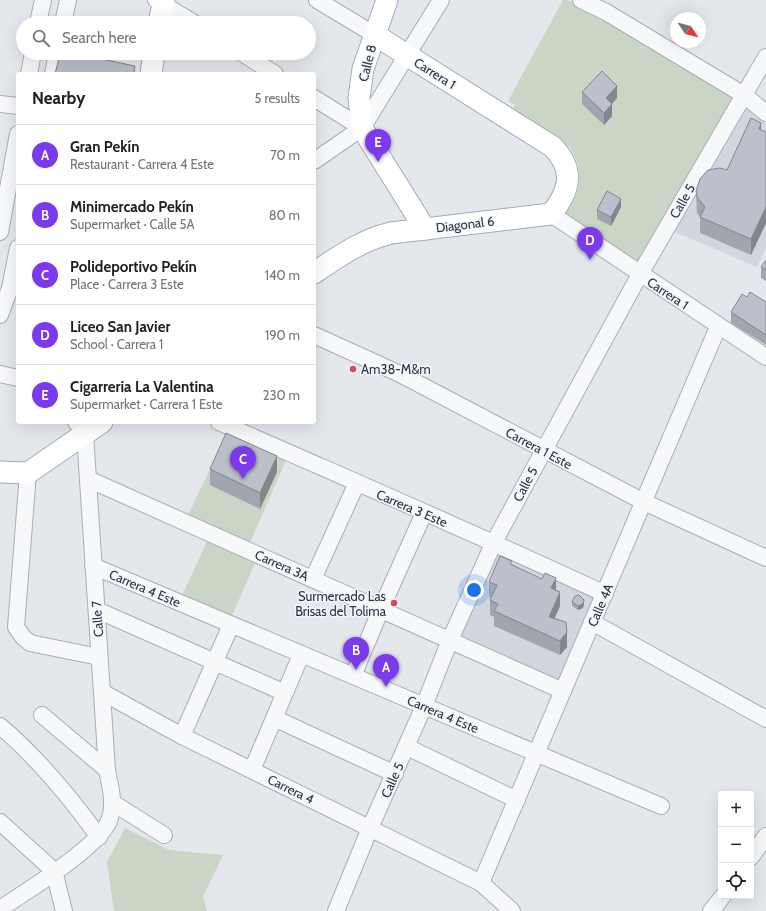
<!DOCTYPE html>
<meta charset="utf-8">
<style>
:root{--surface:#fff;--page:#f6f6f6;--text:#202124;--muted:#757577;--line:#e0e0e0;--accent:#7c3aed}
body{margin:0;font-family:Cabin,sans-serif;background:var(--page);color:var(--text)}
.controls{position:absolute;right:12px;bottom:12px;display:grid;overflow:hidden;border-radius:4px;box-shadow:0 4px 16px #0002}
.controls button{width:36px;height:36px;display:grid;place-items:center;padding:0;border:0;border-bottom:1px solid var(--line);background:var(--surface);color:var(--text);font:20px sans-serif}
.compass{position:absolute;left:670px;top:12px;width:36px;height:36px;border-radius:50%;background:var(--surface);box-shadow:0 4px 16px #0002;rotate:125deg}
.you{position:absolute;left:474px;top:590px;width:14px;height:14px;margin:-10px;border:3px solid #fff;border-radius:50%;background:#1a73e8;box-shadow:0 0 0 6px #1a73e833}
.badge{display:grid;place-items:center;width:26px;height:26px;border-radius:50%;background:var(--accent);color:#fff;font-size:13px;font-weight:700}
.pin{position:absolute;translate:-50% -33px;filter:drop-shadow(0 1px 2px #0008)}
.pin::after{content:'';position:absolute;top:21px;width:14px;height:12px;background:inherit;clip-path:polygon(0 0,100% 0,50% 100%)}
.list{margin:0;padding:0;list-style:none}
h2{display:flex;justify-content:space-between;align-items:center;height:52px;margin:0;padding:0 16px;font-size:17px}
h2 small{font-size:13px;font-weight:400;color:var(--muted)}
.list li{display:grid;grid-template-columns:26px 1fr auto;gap:12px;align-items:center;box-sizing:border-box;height:60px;padding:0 16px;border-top:1px solid var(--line)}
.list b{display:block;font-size:15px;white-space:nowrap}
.list p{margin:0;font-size:13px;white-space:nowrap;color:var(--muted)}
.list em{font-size:13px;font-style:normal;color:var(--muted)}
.icon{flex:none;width:22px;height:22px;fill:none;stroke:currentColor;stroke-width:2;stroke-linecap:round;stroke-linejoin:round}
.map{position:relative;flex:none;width:766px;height:911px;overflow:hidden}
.search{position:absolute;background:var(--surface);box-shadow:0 4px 16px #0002;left:16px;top:16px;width:300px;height:44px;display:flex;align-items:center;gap:10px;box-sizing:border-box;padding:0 14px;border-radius:22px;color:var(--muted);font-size:15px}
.panel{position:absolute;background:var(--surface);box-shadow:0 4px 16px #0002;left:16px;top:72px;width:300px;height:352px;border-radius:4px}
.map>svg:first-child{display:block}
.built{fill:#d2d6de}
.green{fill:#c9d6c5}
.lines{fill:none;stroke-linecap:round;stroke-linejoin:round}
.minor-casing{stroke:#a9aeb7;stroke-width:18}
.major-casing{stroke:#a3abb8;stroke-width:23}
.minor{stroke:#f7f8fa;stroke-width:16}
.major{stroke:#fff;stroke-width:21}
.wall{fill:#a1a5ae}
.shaded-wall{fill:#83868d}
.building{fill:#bbc0ca;stroke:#83868d}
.poi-dot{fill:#d1495b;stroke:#f4f6f9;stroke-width:1.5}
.labels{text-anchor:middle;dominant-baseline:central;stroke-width:3;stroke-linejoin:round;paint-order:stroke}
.street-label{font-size:13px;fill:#2b3445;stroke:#f4f6f9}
.poi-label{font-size:13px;fill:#2b3445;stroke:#f4f6f9;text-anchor:start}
</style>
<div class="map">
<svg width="766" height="911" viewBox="0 0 766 911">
<rect width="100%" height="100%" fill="#e4e7ec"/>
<g class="built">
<path d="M746 107 766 124V248L757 267 673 231Z"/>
<path d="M498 553 594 598 559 680 461 636Z"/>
</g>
<g class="green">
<path d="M563 0H567L604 17 736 99 638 267 563 213 576 196 579 183 578 164 570 147 512 112 515 105 508 101Z"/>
<path d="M228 432 287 458 249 545 187 517Z"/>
<path d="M209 537 257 559 230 620 181 598Z"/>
<path d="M125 828 169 850 223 855 203 897 207 911H114L107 862Z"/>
</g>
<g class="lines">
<defs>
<g id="minor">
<path d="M156 0 194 23"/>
<path d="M317 0 375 35"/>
<path d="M581 0 606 12 744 95 766 113"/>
<path d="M38 23 43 0"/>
<path d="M63 23 68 0"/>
<path d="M242 53 275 74"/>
<path d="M29 74 33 53"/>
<path d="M53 74 57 53"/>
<path d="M314 98 362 128"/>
<path d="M0 104 18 106"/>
<path d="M314 161 362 128 441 0"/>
<path d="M551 214 766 357"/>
<path d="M0 232 18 134"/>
<path d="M0 315 10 288 18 248"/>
<path d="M314 335 400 374 644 502 766 558"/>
<path d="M0 374 18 378"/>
<path d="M219 422C348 479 477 534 605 594"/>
<path d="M28 473 16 627 23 637 30 643 99 657"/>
<path d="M88 479 563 691"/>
<path d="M93 566 661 806"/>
<path d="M313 579 357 483"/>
<path d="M97 610 285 693"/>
<path d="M592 622 766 719"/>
<path d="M353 676 381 609 424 513"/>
<path d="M102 692 182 736 481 883 512 911"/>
<path d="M42 715 107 770"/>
<path d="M274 718 395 774"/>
<path d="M0 726C38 758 70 797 99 837"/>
<path d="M182 736 231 625"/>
<path d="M407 747 517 800"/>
<path d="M252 770 301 655"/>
<path d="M113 803 164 835"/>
<path d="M0 822 54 871 64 911"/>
<path d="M751 857 766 836"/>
<path d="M481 883 718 327"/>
<path d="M0 909C26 891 102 846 110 818 115 802 110 786 107 770L85 434 76 422"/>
<path d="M336 911 370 828 424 706 450 640 494 542 640 274 766 57"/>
<path d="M711 911 723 896"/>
</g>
<g id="major">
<path d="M387 0 363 69 359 98 362 128 425 229"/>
<path d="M159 23 164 0"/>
<path d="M151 74 154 53"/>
<path d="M314 273C339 256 362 240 391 233L551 214C570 191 575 170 553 147L375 35"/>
<path d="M0 472 28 473 102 422"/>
</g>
</defs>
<use href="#minor" class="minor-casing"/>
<use href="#major" class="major-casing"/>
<use href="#minor" class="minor"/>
<use href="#major" class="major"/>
</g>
<g class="wall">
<path d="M582 92 617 98 612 104V116L604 125 582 104Z"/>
<path d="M761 130 766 132V223L751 255 700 233V217L697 213 696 191 727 170Z"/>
<path d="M621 207 611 226 597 219V210Z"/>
<path d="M766 261V281L761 278V267Z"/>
<path d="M747 297 766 302V345L731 323V312Z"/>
<path d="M210 469 277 472 260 509 210 485Z"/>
<path d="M512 564 556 590 560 606 554 619 567 647 560 655 494 626V617L490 615V600L491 598 489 597V582Z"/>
<path d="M572 602 584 604 583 608 578 610 572 606Z"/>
</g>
<g class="shaded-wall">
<path d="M617 86V98L606 110V98Z"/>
<path d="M612 104V116L604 125V113Z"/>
<path d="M761 123V139L759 129Z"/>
<path d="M621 199V207L611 226V217Z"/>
<path d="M766 207V223L751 255V239Z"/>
<path d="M277 456V472L260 509V493Z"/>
<path d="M556 578V592L551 588Z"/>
<path d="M560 592V606L549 631V617Z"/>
<path d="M584 600V604L583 608 578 610V606Z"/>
<path d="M567 632V647L560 655V641Z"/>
</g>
<g class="building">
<path d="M61 53H73L135 66 134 74H55L59 58Z"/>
<path d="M602 71 617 86 606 98 612 104 604 113 582 92Z"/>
<path d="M751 118 761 123 759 129 766 132V207L751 239 700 217 705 207 697 197 696 191 700 179 708 170 720 168 727 170Z"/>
<path d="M607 191 621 199 611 217 597 210Z"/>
<path d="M765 261H766V270L761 267Z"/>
<path d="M750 292 766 302V335L731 312 742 294 747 297Z"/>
<path d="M226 433 277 456 260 493 210 469Z"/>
<path d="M500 556 512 561 510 564 542 579 545 573 556 578 551 588 560 592 549 617 566 622 567 632 560 641 494 611 498 604 490 600 497 585 489 582Z"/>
<path d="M579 595 584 600 583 604 578 606 572 602 575 596Z"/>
</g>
<g class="poi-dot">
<circle cx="353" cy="369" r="4"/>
<circle cx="394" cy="603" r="4"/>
</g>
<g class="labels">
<g class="street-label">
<text transform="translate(367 63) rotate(-76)">Calle 8</text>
<text transform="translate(435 73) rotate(32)">Carrera 1</text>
<text transform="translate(682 201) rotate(-60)">Calle 5</text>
<text transform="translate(465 224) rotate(-7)">Diagonal 6</text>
<text transform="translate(668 293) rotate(34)">Carrera 1</text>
<text transform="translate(539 448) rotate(28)">Carrera 1 Este</text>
<text transform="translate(525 484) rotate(-62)">Calle 5</text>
<text transform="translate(412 508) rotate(23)">Carrera 3 Este</text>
<text transform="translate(282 565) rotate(24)">Carrera 3A</text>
<text transform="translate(145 588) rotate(23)">Carrera 4 Este</text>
<text transform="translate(600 605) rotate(-67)">Calle 4A</text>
<text transform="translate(97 619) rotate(-94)">Calle 7</text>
<text transform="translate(443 714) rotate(23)">Carrera 4 Este</text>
<text transform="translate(392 780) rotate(-66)">Calle 5</text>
<text transform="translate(291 789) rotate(26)">Carrera 4</text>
</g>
<g class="poi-label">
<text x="361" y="369">Am38-M&amp;m</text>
<text x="386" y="596" text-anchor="end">Surmercado Las<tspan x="386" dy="15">Brisas del Tolima</tspan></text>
</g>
</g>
</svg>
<div class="controls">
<button>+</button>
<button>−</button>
<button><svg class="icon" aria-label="locate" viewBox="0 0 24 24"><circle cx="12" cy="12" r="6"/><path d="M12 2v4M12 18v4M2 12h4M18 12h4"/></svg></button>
</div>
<svg class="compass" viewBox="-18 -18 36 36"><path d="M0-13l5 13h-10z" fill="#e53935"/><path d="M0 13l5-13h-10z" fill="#757577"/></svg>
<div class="you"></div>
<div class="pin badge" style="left:386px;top:687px">A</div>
<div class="pin badge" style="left:356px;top:670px">B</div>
<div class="pin badge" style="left:243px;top:479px">C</div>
<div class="pin badge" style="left:590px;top:260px">D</div>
<div class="pin badge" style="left:378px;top:162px">E</div>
<div class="search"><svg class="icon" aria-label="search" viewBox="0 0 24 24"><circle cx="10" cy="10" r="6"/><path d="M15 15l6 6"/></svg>Search here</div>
<section class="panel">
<h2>Nearby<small>5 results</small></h2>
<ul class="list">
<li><span class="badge">A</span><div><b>Gran Pekín</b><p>Restaurant · Carrera 4 Este</p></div><em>70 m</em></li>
<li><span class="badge">B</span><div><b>Minimercado Pekín</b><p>Supermarket · Calle 5A</p></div><em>80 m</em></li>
<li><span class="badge">C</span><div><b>Polideportivo Pekín</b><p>Place · Carrera 3 Este</p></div><em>140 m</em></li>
<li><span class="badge">D</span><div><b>Liceo San Javier</b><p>School · Carrera 1</p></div><em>190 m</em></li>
<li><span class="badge">E</span><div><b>Cigarreria La Valentina</b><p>Supermarket · Carrera 1 Este</p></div><em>230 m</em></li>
</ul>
</section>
</div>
